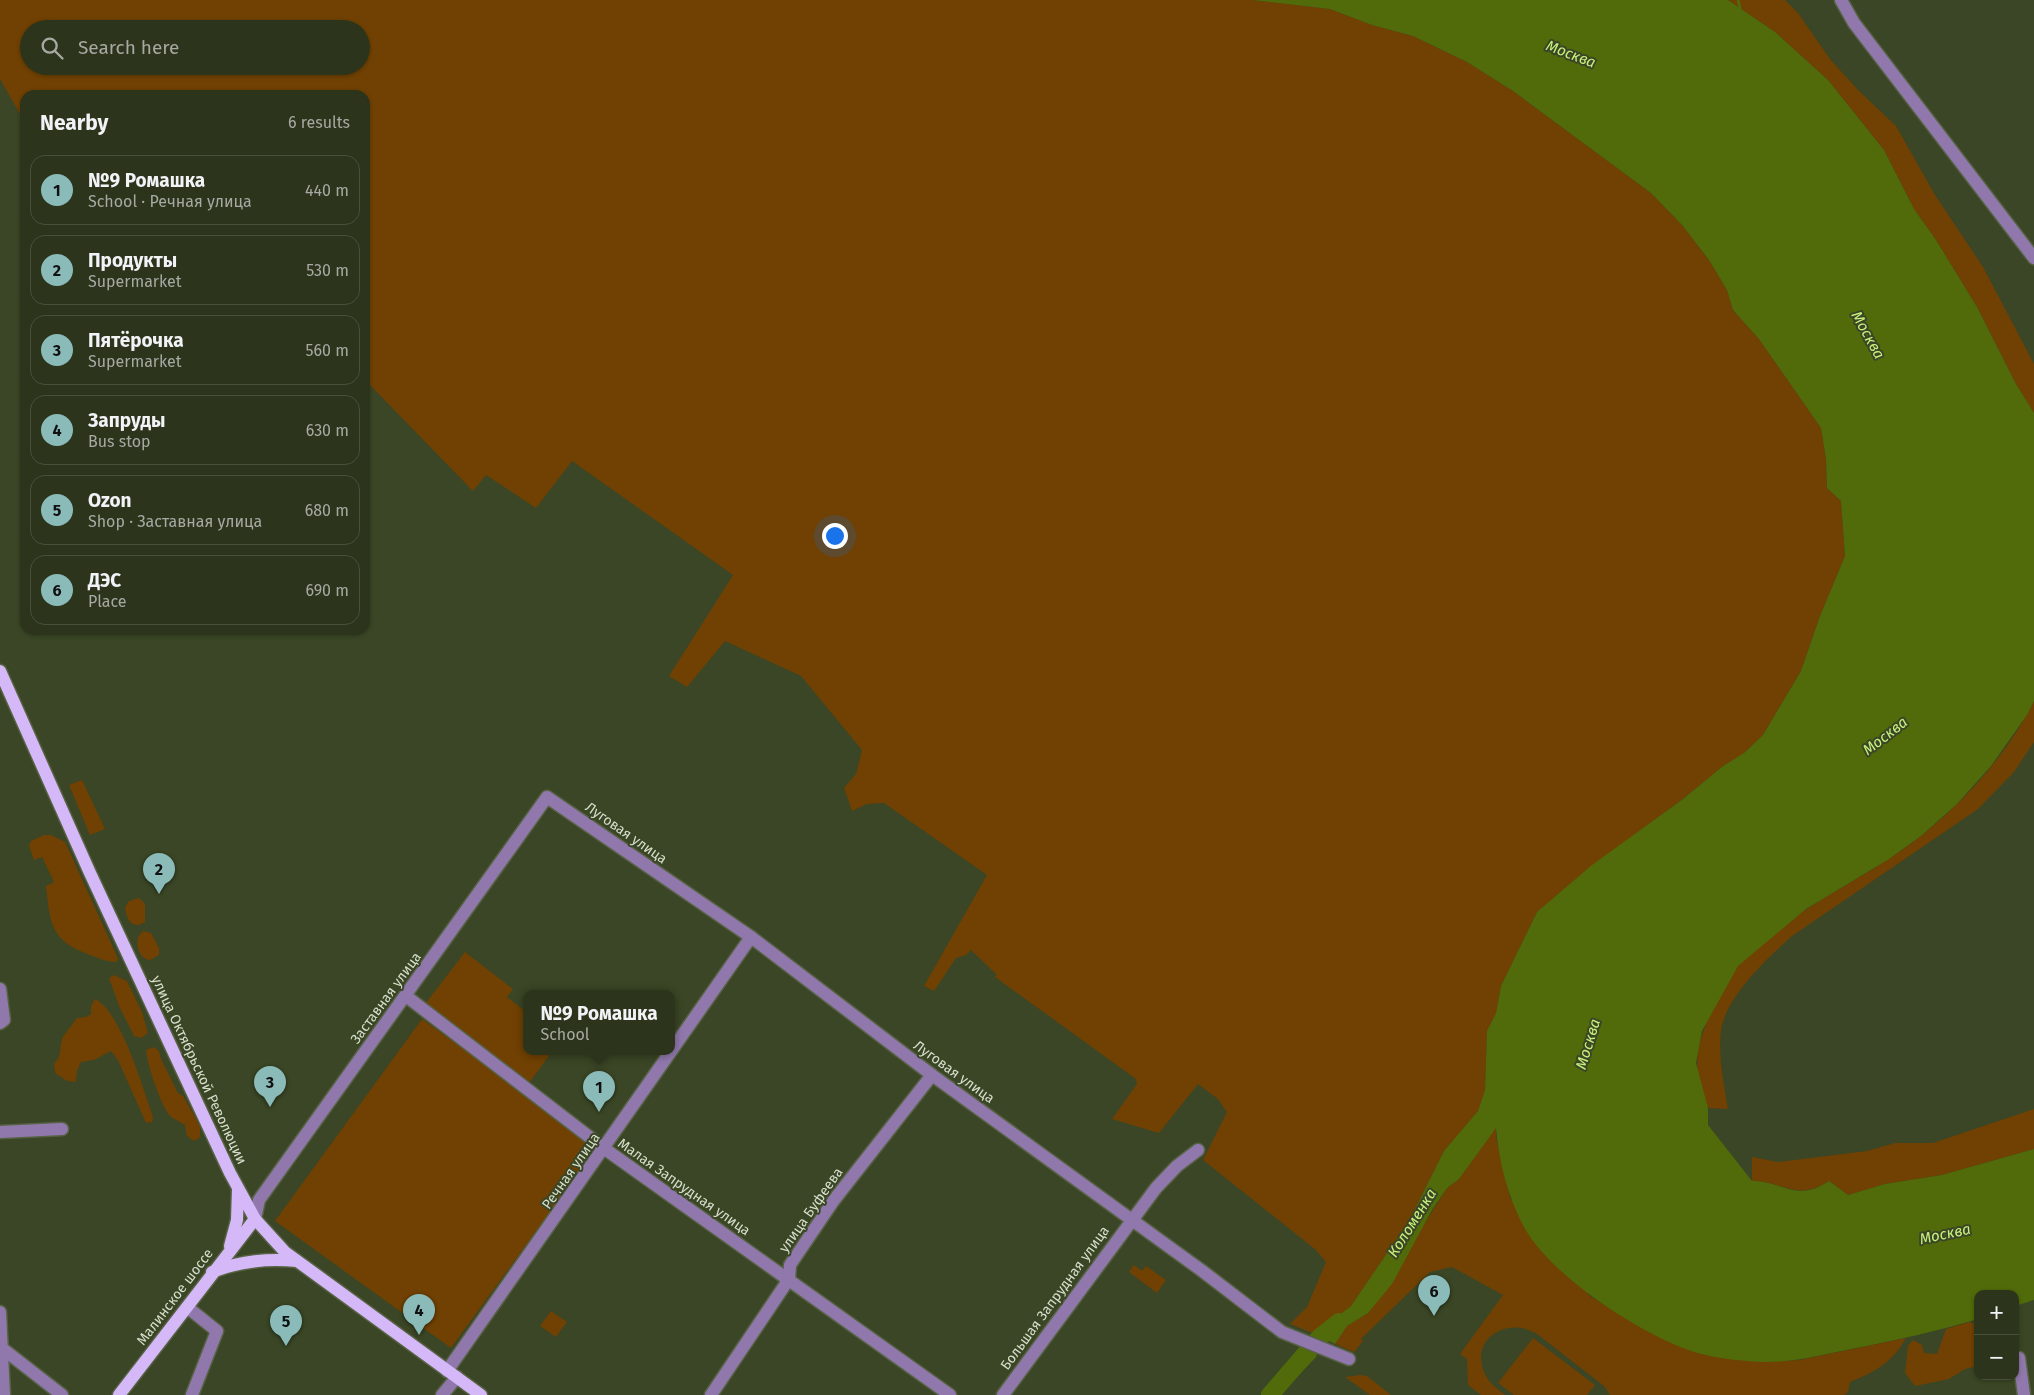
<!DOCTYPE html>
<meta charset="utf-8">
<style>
:root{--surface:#2c341c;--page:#383f29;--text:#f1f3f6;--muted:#a6aaa3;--line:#484f3b;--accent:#8bbbb9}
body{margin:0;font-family:"Fira Sans",sans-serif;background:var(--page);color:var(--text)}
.controls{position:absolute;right:15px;bottom:15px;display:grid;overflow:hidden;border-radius:10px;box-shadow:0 1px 4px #0004}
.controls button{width:45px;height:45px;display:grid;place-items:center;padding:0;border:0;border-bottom:1px solid var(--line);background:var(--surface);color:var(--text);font:25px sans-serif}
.you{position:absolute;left:834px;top:535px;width:18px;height:18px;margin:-12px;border:4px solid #fff;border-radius:50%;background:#1a73e8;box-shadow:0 0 0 8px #1a73e833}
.badge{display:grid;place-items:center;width:32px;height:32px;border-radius:50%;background:var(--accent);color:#111;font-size:16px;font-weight:700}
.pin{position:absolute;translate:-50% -41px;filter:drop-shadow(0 1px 2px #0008)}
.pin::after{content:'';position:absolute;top:26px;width:18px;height:15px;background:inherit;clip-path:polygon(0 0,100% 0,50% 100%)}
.popup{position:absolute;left:523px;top:990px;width:152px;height:65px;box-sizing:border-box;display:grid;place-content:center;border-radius:10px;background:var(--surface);filter:drop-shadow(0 1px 4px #0005);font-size:16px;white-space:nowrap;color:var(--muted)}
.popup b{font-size:19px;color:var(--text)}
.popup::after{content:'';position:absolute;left:50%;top:100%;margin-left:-10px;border:10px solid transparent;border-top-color:var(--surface)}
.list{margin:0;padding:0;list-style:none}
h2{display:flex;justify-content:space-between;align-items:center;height:65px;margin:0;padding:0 20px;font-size:21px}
h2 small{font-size:16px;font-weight:400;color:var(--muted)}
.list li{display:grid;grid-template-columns:32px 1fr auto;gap:15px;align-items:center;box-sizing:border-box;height:70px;margin:0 10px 10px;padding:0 10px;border:1px solid var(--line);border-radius:15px}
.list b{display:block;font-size:19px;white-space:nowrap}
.list p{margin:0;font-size:16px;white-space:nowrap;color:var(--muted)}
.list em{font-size:16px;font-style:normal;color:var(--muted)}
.icon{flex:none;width:28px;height:28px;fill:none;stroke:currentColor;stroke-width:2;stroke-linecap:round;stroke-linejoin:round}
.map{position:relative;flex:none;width:2034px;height:1395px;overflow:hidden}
.search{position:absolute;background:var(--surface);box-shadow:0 1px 4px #0004;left:20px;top:20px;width:350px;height:55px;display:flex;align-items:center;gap:12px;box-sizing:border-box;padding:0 18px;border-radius:28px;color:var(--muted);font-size:19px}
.panel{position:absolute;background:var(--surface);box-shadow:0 1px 4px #0004;left:20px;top:90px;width:350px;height:545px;border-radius:15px}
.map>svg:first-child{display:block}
.green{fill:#704102;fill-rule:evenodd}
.water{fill:#516b0a}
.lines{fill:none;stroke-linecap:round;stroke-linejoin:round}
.stream{stroke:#516b0a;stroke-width:3}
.river{stroke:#516b0a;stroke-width:18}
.minor-casing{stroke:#566243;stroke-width:15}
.major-casing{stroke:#566243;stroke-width:15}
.minor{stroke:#9078ac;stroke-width:12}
.major{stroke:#d5b8f7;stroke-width:12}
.labels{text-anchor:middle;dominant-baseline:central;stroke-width:4;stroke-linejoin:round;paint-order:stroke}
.street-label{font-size:14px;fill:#d7dfcc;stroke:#3a4625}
.water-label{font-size:15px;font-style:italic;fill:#c8f07d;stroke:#3a4625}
</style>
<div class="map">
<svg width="2034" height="1395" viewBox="0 0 2034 1395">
<rect width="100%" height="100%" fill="#3a4625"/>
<g class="green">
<path d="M0 0H1252L1330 9 1372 25 1413 36 1467 62 1513 91 1651 193 1683 226 1709 260 1727 290 1733 310 1759 339 1821 428 1826 459 1827 488 1841 501 1845 556 1820 616 1801 671 1763 735 1744 753 1723 766 1683 799 1593 865 1537 912 1501 986 1496 1013 1487 1031 1485 1090 1478 1111 1444 1151 1409 1221 1351 1306 1315 1334 1290 1324 1307 1307 1326 1262 1316 1250 1203 1160 1227 1112 1218 1099 1198 1084 1159 1133 1112 1119 1137 1084 1136 1079 995 977 997 975 971 950 966 955 956 958 934 991 924 986 987 875 884 803 867 804 852 811 844 788 856 774 862 750 801 676 725 641 687 687 669 676 733 575 572 461 536 508 486 475 473 491 365 380V95H25V123L0 79ZM29 29H361V66H29Z"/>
<path d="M1728 0H1785L1798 13 1830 59 1858 90 1896 126 1935 195 1983 267 2034 364V413L2016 384 1977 307 1936 240 1914 209 1884 150 1828 80 1775 32Z"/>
<path d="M2034 701V742L2014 772 1978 809 1792 936C1768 958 1725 997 1721 1031 1718 1057 1724 1084 1728 1109L1708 1108C1691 1070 1695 1044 1714 1008 1721 994 1729 976 1739 965 1789 909 1862 882 1921 836 1966 800 2008 753 2034 701Z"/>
<path d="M82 780 105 829 90 835 69 785Z"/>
<path d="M44 835H51L65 842 116 954 118 959 116 962C107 962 98 958 90 955 51 941 50 924 46 886L54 882 42 857 34 860 29 846 31 841Z"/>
<path d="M139 898 145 904V922C132 931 126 918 125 907L129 901Z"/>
<path d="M143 931 151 933 159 948V955L150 960C139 959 136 946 138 937Z"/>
<path d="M465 952 513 989 507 997 526 1012V1051H549L551 1053 529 1083 425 1004Z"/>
<path d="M114 975 127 981 142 1012 148 1033 141 1038 134 1036 119 1006 109 978Z"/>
<path d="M95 999C121 1011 143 1089 153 1117L152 1122 146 1123 118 1060 111 1051 94 1060 81 1062 77 1071 76 1082 67 1081 55 1073 54 1064 59 1057 62 1038 77 1018 86 1017 91 1014V1006Z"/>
<path d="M422 1019 598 1146 451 1348 275 1221Z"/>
<path d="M154 1047 159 1051 161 1059 178 1093 183 1096 194 1115 200 1127V1137L194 1141 187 1136 185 1125C181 1122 175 1120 171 1117 161 1107 147 1064 146 1050Z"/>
<path d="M2034 1109V1149L1942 1175 1885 1184 1848 1195 1829 1181C1797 1202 1783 1181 1752 1181V1157L1778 1162 1867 1151 1895 1143H1933Z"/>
<path d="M1496 1127V1137L1510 1198 1590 1296 1658 1335 1691 1351 1718 1357 1763 1362 1799 1360 1906 1338C1893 1362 1875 1372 1850 1382L1848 1392 1844 1395H1610L1604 1386 1537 1334C1506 1315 1467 1341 1486 1376 1490 1384 1498 1389 1505 1395H1481L1468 1385 1467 1359 1460 1354 1503 1295 1452 1267 1430 1272 1361 1339 1363 1341 1354 1352 1335 1344 1347 1326 1368 1313 1447 1188 1459 1179Z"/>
<path d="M1134 1265 1142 1271 1146 1266 1166 1280 1157 1293 1129 1272Z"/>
<path d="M551 1311 567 1322 556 1337 540 1326Z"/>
<path d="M1969 1322 1978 1325V1366L1965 1369 1949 1379 1915 1386 1905 1373 1908 1346 1913 1340 1922 1345 1924 1353 1937 1354 1946 1329Z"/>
<path d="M1533 1338 1595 1385 1587 1395H1514L1498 1383Z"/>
<path d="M1360 1375 1367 1376 1391 1395H1370L1345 1377Z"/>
</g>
<g class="water">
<path d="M1252 0H1728L1775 32 1828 80 1884 150 1914 209 1936 240 1977 307 2016 384 2034 413V701L2027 715 1991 766 1957 804 1921 836 1889 859 1806 909 1738 966 1702 1031 1696 1063 1708 1108V1125L1752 1181C1783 1181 1797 1203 1829 1181L1848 1195 1885 1184 1942 1175 2034 1149V1300L2015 1306V1294H1978V1319C1938 1331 1897 1340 1856 1348 1825 1354 1794 1363 1762 1362 1739 1361 1713 1358 1691 1351 1639 1333 1553 1277 1525 1229 1508 1198 1499 1163 1496 1128L1459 1179 1447 1188 1432 1210 1392 1284 1368 1313 1347 1326 1335 1344 1315 1334 1351 1306 1409 1221 1444 1151 1478 1111 1485 1090 1487 1031 1496 1013 1501 986 1537 912 1592 865 1683 799 1723 766 1744 753 1763 735 1801 671 1820 616 1845 556 1841 501 1827 488 1826 459 1821 428 1759 339 1733 310 1727 290 1709 260 1683 226 1651 193 1513 91 1467 62 1413 36 1372 25 1330 9Z"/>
<path d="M1303 1350 1317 1356 1280 1395H1266L1271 1385Z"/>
</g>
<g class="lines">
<path class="stream" d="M1738 0 1740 8"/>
<path class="river" d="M1270 1395 1320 1337 1339 1322"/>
<defs>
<g id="minor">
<path d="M1841 0 1854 23 2034 258"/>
<path d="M0 989 4 1020 0 1023"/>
<path d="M406 996 605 1149 950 1395"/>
<path d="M0 1132 62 1129"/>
<path d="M255 1219 259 1200 547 797 751 937 932 1075 1201 1270 1282 1332 1349 1359"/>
<path d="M187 1307 217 1331 192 1395"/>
<path d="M0 1312 4 1395"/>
<path d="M3 1349 62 1395"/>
<path d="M2019 1358 2024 1395"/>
<path d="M447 1371 751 937"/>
<path d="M442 1395 457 1377"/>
<path d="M711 1395 789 1279 790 1265 834 1200 932 1075"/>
<path d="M1003 1395 1156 1188 1177 1166 1198 1150"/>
</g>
<g id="major">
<path d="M0 671 90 873 230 1173 255 1219 285 1252 481 1395"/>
<path d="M230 1246 237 1220 238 1189"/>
<path d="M212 1272C240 1261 267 1258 297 1261"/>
<path d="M119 1395 255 1219"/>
</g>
</defs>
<use href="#minor" class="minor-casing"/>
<use href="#major" class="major-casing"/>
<use href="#minor" class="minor"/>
<use href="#major" class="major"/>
</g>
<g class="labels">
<g class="street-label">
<text transform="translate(626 833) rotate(35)">Луговая улица</text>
<text transform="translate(386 998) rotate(-54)">Заставная улица</text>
<text transform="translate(199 1070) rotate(65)">улица Октябрьской Революции</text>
<text transform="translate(954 1072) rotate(36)">Луговая улица</text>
<text transform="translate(571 1171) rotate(-55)">Речная улица</text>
<text transform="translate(684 1187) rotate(35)">Малая Запрудная улица</text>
<text transform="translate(811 1210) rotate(-55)">улица Буфеева</text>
<text transform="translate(175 1297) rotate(-53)">Малинское шоссе</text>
<text transform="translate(1055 1298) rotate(-54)">Большая Запрудная улица</text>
</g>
<g class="water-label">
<text transform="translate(1571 54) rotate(21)">Москва</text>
<text transform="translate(1868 335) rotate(61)">Москва</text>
<text transform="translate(1885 736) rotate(-38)">Москва</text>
<text transform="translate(1588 1044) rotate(-73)">Москва</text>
<text transform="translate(1412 1223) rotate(-58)">Коломенка</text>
<text transform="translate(1945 1234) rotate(-12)">Москва</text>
</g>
</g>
</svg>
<div class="controls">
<button>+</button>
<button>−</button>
</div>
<div class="you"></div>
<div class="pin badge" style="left:599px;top:1112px">1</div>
<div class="popup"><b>№9 Ромашка</b>School</div>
<div class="pin badge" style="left:159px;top:894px">2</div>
<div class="pin badge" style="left:270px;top:1107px">3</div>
<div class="pin badge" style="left:419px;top:1335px">4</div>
<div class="pin badge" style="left:286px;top:1346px">5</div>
<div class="pin badge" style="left:1434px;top:1316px">6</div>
<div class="search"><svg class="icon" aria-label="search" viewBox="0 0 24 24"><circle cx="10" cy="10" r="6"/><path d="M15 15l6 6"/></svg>Search here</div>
<section class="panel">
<h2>Nearby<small>6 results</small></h2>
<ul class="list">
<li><span class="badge">1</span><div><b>№9 Ромашка</b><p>School · Речная улица</p></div><em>440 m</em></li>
<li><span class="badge">2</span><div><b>Продукты</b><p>Supermarket</p></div><em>530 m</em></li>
<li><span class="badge">3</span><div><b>Пятёрочка</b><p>Supermarket</p></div><em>560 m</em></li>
<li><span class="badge">4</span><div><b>Запруды</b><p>Bus stop</p></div><em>630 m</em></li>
<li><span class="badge">5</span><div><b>Ozon</b><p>Shop · Заставная улица</p></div><em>680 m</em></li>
<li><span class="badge">6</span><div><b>ДЭС</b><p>Place</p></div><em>690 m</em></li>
</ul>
</section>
</div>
